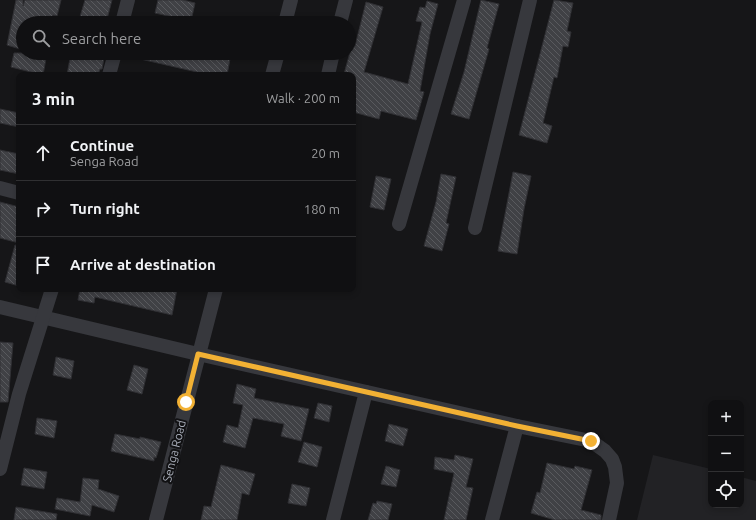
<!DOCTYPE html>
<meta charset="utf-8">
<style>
:root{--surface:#101012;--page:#19191b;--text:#f1f3f6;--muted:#9c9d9f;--line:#303032}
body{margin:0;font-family:Ubuntu,sans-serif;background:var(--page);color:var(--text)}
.controls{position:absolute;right:12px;bottom:12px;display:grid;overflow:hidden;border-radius:8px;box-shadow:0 2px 6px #0003}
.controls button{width:36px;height:36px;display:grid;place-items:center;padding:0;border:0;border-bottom:1px solid var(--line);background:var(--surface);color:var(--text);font:20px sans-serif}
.stop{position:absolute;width:12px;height:12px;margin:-9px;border:3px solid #f2b134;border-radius:50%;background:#fff}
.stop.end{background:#f2b134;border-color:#fff;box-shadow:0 1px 4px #0008}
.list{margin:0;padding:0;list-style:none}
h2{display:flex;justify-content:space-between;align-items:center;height:52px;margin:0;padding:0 16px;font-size:17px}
h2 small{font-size:13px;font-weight:400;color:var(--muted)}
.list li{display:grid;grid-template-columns:26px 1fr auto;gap:12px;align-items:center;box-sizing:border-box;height:56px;padding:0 16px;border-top:1px solid var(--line)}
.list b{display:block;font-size:15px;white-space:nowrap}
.list p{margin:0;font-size:13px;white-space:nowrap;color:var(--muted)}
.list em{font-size:13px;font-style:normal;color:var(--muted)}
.icon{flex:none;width:22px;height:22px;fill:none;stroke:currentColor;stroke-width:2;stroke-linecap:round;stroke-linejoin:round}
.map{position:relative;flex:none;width:756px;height:520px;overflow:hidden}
.search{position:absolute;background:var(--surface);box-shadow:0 2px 6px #0003;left:16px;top:16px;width:340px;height:44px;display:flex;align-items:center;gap:10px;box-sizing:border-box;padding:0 14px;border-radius:22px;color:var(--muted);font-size:15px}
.panel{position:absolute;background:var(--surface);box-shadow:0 2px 6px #0003;left:16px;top:72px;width:340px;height:220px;border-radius:8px}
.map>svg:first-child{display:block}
.built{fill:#222225}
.building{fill:url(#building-back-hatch);stroke:#303034}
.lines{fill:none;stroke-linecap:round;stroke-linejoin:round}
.street{stroke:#37383d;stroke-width:14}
.route{stroke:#f2b134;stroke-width:5}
.labels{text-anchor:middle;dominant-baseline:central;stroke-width:4;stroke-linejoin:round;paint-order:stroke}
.street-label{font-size:12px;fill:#a8adb8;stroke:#111113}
</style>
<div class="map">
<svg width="756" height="520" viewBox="0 0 756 520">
<defs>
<pattern id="building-back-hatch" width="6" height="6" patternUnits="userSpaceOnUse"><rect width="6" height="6" fill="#404145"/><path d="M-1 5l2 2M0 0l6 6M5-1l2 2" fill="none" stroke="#595a5e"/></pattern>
</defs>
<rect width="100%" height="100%" fill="#161618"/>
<path class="built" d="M653 455 711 469V505H741V477L756 481V520H637Z"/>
<g class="building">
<path d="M16 0H23V6L25 0H61L57 16 53 15 51 23H23V50L7 45Z"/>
<path d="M85 0H112L106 23H90L79 20Z"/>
<path d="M158 0H183L195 3 191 21 155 13Z"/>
<path d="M481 0 499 4 487 48 489 49 469 119 451 114 464 72Z"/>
<path d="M554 0 573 3 567 31 571 32 568 47 563 46 557 78 554 77 543 123 552 126 547 143 519 135Z"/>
<path d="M427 1 438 4 430 34 420 91 424 92 416 120 381 111 379 119 353 112V75L344 74 352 45 355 46 366 2 383 7 364 72 408 84 422 22 416 21 420 7 425 8Z"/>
<path d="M14 53H47L43 75 11 67Z"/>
<path d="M71 53H105L102 69H100L98 75H67Z"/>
<path d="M136 53H194L230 59 227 75H210L136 58Z"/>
<path d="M0 109 19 113V127L0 123Z"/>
<path d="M0 150 19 154V174L0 170Z"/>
<path d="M513 172 531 176 524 209 517 254 498 251Z"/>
<path d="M441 174 456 177 446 223 449 224 442 251 424 246 436 202Z"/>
<path d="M376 176 391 179 384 210 370 207Z"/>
<path d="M0 202 19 207V243L0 238Z"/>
<path d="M15 245 19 246V286L5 282Z"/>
<path d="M80 289H177L172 315 95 297 94 303 78 300Z"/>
<path d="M0 342 13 343 8 402H0Z"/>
<path d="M56 357 74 361 71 379 53 375Z"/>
<path d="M134 365 148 369 142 394 127 390Z"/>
<path d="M237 384 256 389 254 398 309 409 301 441 281 436 284 424 253 418 245 448 223 442 227 425 238 428 243 405 233 403Z"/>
<path d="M318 403 332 406 329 422 314 418Z"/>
<path d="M37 418 57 421 54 438 35 434Z"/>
<path d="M389 424 408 429 403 446 385 441Z"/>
<path d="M115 434 140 439V437L161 442 156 458 154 457V461L111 451Z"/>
<path d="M304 442 322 447 317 467 298 462Z"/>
<path d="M455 455 473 459 466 487 473 488 466 520H444L454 473 434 469 435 457 454 460Z"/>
<path d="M547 463 574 469 575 466 592 470 581 510 601 515V520H555L531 513 537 492 540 493Z"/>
<path d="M221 465 255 474 249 495 242 493 237 520H201L204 506 211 507Z"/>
<path d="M386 466 400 470 396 487 381 484Z"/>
<path d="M24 468 47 472 44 489 21 485Z"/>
<path d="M83 478 99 480 98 489 119 496 114 512 92 505 90 516 55 509 57 498 80 502Z"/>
<path d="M292 484 310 488 306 506 288 503Z"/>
<path d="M377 501 392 504 388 520H368L373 503 376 504Z"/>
<path d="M16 507 57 514 56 520H14Z"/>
</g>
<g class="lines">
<g class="street">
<path d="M122 23 128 0"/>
<path d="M285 23 291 0"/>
<path d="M340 23 346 0"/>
<path d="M109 75 115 53"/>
<path d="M272 75 278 53"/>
<path d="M328 75 333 53"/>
<path d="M0 188 19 193"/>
<path d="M399 224 464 0"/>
<path d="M475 228 530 0"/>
<path d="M0 307 198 354 517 426 591 441 605 451 612 459 615 467 617 483 609 520"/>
<path d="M0 469 19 394 52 289"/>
<path d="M156 520 216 289"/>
<path d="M333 520 366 392"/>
<path d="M492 520 517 426"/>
</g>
</g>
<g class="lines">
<path class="route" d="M186 402 198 354 517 426 591 441"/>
</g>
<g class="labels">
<g class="street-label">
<text transform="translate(174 451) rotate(-76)">Senga Road</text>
</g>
</g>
</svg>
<div class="controls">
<button>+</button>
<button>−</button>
<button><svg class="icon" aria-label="locate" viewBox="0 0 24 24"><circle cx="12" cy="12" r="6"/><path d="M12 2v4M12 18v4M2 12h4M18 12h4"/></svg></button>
</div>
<div class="stop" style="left:186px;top:402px"></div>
<div class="stop end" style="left:591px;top:441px"></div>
<div class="search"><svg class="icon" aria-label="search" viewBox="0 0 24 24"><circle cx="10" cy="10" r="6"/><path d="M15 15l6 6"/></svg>Search here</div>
<section class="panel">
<h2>3 min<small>Walk · 200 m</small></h2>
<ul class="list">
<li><svg class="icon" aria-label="ahead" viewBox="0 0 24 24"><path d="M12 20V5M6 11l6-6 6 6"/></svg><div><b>Continue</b><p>Senga Road</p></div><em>20 m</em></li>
<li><svg class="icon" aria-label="right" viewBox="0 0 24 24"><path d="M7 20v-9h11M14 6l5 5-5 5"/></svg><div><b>Turn right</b></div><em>180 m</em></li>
<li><svg class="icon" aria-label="arrive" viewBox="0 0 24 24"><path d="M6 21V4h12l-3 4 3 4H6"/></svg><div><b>Arrive at destination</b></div></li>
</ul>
</section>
</div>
